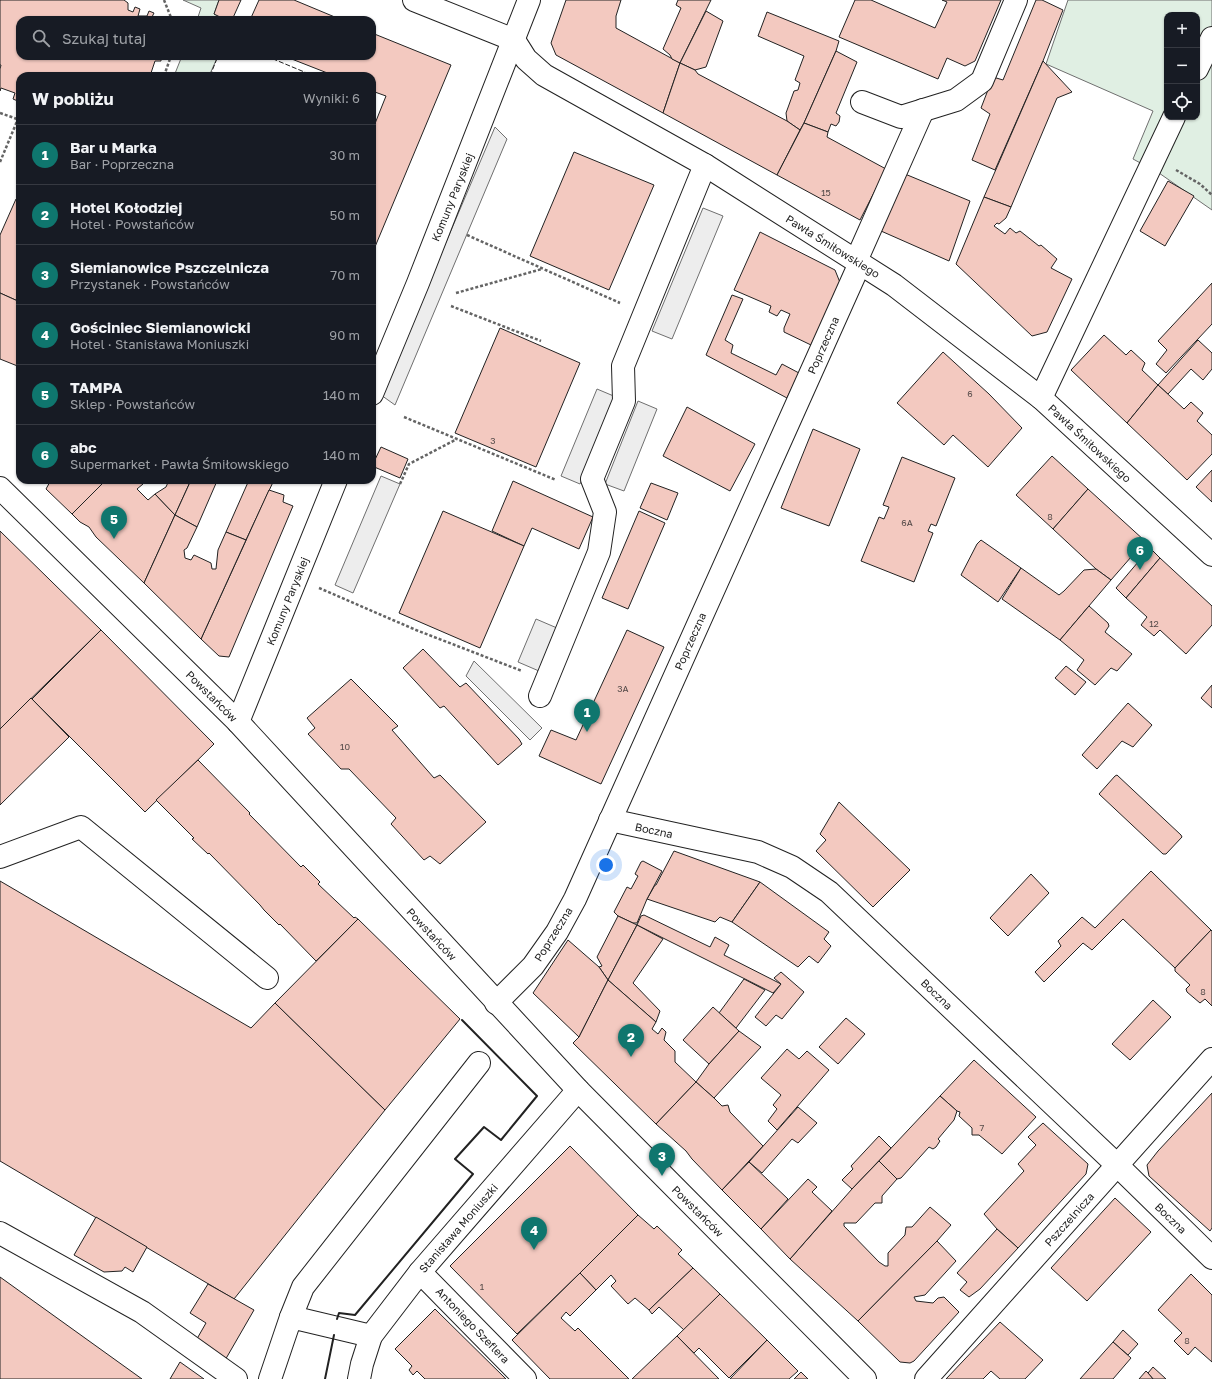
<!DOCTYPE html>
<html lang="pl">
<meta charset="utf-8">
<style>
:root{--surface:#171b24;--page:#242831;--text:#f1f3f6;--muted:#9ea1a6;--line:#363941;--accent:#0f766e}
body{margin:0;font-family:"Golos Text",sans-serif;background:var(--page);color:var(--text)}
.controls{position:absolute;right:12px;top:12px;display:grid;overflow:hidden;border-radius:8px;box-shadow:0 1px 3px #0004}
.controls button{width:36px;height:36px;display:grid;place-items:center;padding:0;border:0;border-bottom:1px solid var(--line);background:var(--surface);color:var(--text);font:20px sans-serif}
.you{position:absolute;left:606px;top:865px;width:14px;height:14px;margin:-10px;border:3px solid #fff;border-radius:50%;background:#1a73e8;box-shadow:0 0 0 6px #1a73e833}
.badge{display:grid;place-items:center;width:26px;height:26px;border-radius:50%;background:var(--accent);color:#fff;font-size:13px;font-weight:700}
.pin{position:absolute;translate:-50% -33px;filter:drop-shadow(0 1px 2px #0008)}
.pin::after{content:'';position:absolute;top:21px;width:14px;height:12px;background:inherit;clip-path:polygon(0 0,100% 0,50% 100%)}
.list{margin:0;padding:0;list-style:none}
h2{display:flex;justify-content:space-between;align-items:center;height:52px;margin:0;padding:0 16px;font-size:17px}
h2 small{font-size:13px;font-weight:400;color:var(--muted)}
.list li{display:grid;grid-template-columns:26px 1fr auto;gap:12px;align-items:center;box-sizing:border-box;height:60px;padding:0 16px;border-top:1px solid var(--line)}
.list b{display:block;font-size:15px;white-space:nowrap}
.list p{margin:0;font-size:13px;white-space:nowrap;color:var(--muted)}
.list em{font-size:13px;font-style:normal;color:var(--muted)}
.icon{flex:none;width:22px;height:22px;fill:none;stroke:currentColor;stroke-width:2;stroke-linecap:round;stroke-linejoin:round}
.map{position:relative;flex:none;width:1212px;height:1379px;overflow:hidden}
.search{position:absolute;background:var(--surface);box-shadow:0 1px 3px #0004;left:16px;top:16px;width:360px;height:44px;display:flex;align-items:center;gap:10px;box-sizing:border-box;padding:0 14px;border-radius:12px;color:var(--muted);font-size:15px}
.panel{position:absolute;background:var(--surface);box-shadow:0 1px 3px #0004;left:16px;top:72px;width:360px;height:412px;border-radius:12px}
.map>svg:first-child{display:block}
.green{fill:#e0efe3;stroke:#6f6f6f;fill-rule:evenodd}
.parking{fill:#ededed;stroke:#6f6f6f}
.building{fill:#f3c9c0;stroke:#222}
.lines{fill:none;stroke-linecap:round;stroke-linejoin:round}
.minor-casing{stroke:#222;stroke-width:24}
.path{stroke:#646464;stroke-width:2.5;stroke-dasharray:3 2;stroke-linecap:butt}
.minor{stroke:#fff;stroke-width:22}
.fence{stroke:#222;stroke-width:1;stroke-dasharray:5 2;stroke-linecap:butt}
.wall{stroke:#222;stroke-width:2}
.labels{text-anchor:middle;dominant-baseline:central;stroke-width:3;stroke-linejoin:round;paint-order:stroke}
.number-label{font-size:9px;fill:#564c4a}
.street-label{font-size:11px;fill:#222;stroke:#fff}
</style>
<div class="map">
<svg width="1212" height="1379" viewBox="0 0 1212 1379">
<rect width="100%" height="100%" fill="#fff"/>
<g class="green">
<path d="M183 0H219L214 14 226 20H197L201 8Z"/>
<path d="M1068 0H1212V210L1159 173 1133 159 1153 111 1046 64ZM1167 15H1197V117H1167Z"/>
<path d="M182 56H218L209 76H174Z"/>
</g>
<g class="parking">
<path d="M495 127 507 139 395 405 381 395Z"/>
<path d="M703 208 723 216 672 339 652 331Z"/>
<path d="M597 389 616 397 580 484 561 476Z"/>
<path d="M638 401 657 409 624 491 605 484Z"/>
<path d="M381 476 400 484 353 593 335 585Z"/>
<path d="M536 619 557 628 539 671 518 662Z"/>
<path d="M474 661 542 728 530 740 466 676Z"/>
</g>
<g class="building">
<path d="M0 0H124L128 3V10L133 12 135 7 140 9 138 16H147L149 11 154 13 152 17 153 20H20V56H161V61H155L151 73 152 76H20V102L13 99 15 93 1 88 0 91V69L1 65H0Z"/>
<path d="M219 0H241L232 20H226L214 14Z"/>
<path d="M259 0H294L342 20H250Z"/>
<path d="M566 0H621L616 16V28L680 63 663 113 556 55 551 43Z"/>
<path d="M678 0H711L680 63 672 59 670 55 663 49 681 8 676 5Z"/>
<path d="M855 0H871L935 28 947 2 942 0H1001L975 61 965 66 947 58 938 79 839 37Z"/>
<path d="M1036 0H1042L1063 10 1043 61 995 170 972 160 990 114 981 108 993 77 1003 80Z"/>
<path d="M706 11 723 21 706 67 695 70 680 63Z"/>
<path d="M767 12 839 41 836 51 804 123 800 130 787 121 786 113 794 91 798 90 800 83 795 80 804 56 758 36Z"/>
<path d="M372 33 451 65 372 254V131L386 96 372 91V76H335L284 56H372Z"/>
<path d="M836 51 857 62 836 113 840 116 839 122 836 126 831 124 828 132 804 123Z"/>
<path d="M1043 61 1072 92 1057 98 1011 207 984 197Z"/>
<path d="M680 63 695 70 698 74 787 121 800 130 777 175 663 113Z"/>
<path d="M804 123 828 132 827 137 886 169 860 220 777 175Z"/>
<path d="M574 152 654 185 609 290 530 256Z"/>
<path d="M905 174 970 201 949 261 881 231Z"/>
<path d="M1168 181 1194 196 1165 246 1140 231Z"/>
<path d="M984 197 1011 207 1006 218 999 224 997 223 994 226 1005 234 1010 228 1016 233 1020 231 1039 246 1041 245 1057 259 1051 268 1072 279 1047 332 1032 336 956 264Z"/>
<path d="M16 199 20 200V302L0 293V235Z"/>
<path d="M760 232 835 270 841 285 811 345 784 332V328L790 314 781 310 777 316 769 312 771 306 734 290Z"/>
<path d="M1212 283V324L1166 373 1156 364 1167 350 1158 341Z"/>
<path d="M0 293 20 302V367L0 359Z"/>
<path d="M732 295 743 299 725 340 733 345 731 353 776 375 782 364 799 373 787 398 706 355Z"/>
<path d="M500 328 580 363 536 467 455 433Z"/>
<path d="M1104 335 1126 355 1131 350 1145 363 1142 370 1158 385 1127 423 1071 370Z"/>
<path d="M1198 340 1212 353V369L1203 380 1191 369 1168 394 1158 385Z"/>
<path d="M943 352 989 394 1022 428 988 467 953 435 944 445 897 403Z"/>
<path d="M1158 385 1184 409 1191 402 1203 413 1197 421 1212 435V454L1187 480 1127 423Z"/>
<path d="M687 407 755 444 730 491 663 456Z"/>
<path d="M813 429 860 449 829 526 781 508Z"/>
<path d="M381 447 408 459 400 478 372 466Z"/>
<path d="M1052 456 1088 489 1053 529 1016 495Z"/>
<path d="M902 457 955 478 936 526 931 524 928 531 933 533 914 582 861 561 879 517 884 519 889 507 883 505Z"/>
<path d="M1212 470V502L1196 487Z"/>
<path d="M51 480H106L72 514 46 489Z"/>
<path d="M106 480H139L143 484 137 489 148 500 155 494 175 515 144 583 96 537 89 527 80 522 72 514Z"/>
<path d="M169 480H191L175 515 155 494 166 487Z"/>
<path d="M191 480H223L217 481 197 527 175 515Z"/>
<path d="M249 480H274L246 540 226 532Z"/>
<path d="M513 481 593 517 579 549 532 528 524 546 492 531Z"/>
<path d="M651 483 678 493 667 520 640 508Z"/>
<path d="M1088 489 1145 541 1111 580 1096 569 1053 529Z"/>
<path d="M269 490 284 495 283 502 293 506 229 657 219 656 201 639Z"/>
<path d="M443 511 524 546 480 648 399 613Z"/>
<path d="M639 511 665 523 628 609 602 598Z"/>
<path d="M175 515 197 527 187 548 184 550 185 558 191 560 194 555 211 563 212 569H216L218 550 226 532 246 540 201 639 144 583Z"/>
<path d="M0 531 101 630 0 729Z"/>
<path d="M981 540 1021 568 998 602 961 575 977 544Z"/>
<path d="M1150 548 1160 558 1126 598 1116 588Z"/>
<path d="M1160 558 1212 606V625L1186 654 1160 630 1154 636 1141 625 1147 617 1126 598Z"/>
<path d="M1021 568 1059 595 1064 591 1084 570 1096 569 1111 580 1060 640 1002 599Z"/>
<path d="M1089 606 1108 623 1109 626 1105 632 1132 654 1117 671 1111 668 1095 685 1077 670 1084 660 1060 640Z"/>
<path d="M101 630 214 744 145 812 32 699Z"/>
<path d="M627 630 664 647 601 784 539 756 551 730 576 740Z"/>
<path d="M423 649 460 687 466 683 519 739 522 744 498 765 444 706 440 708 403 668Z"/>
<path d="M1066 666 1086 682 1075 695 1055 678Z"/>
<path d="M351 679 398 726 392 730 434 778 440 775 486 822 440 864 430 856 424 860 391 824 396 818 349 769H341L308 734 315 728 307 718Z"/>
<path d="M1212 685V708L1201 698Z"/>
<path d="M31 698 69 737 0 805V729Z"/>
<path d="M1128 703 1152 725 1133 747 1122 741 1097 769 1082 755Z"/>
<path d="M198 760 250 813 249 814 301 867 303 865 320 882 318 884 354 918 355 917 358 919 316 961 280 924 279 925 264 910 260 905 209 853 208 854 192 839 194 838 156 800Z"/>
<path d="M1117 775 1181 835 1182 837 1166 854H1163L1099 794 1115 776Z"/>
<path d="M839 802 910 870 873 907 816 851 826 840 820 834Z"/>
<path d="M674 851 760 882 732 922 720 917 715 922 647 899 655 885H656Z"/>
<path d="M643 861 662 871 647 899 637 923H633L618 916 614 912 627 887 631 889 638 876 635 874 641 862Z"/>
<path d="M1151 871 1211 930 1175 968 1123 919 1092 950 1083 943 1044 982 1035 972 1061 946 1058 941 1082 917 1095 928Z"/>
<path d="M1031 874 1049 893 1008 936 990 918Z"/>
<path d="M0 881 251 1028 275 1003 385 1110 234 1299 0 1161Z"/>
<path d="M760 882 829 932 824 939 831 946 818 963 809 956 798 967 732 922Z"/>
<path d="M644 915 710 947 715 937 729 945 724 955 781 984 773 993 637 925 641 916Z"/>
<path d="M618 916 637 925 608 980 599 967 602 966 597 957Z"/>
<path d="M358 919 460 1019 385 1110 275 1003Z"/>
<path d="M637 925 663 939 633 983 660 1011 656 1022 608 980Z"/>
<path d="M1211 930 1212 931V1006L1205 999 1200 1003 1187 992 1186 989 1190 985 1175 971V968Z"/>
<path d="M568 940 599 967 608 980 579 1037 533 993Z"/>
<path d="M781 972 804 992 782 1019 776 1015 766 1026 755 1017 781 984 774 978Z"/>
<path d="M744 979 765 990 736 1028 719 1013Z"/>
<path d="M608 980 656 1022 652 1029 658 1034 662 1028 666 1032 664 1040 675 1051V1062L696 1082 656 1124 573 1043 579 1037Z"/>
<path d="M1153 1000 1171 1017 1130 1060 1112 1044Z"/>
<path d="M713 1007 739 1031 709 1064 683 1040Z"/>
<path d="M846 1018 865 1034 838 1064 819 1047Z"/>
<path d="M739 1031 761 1047 714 1098 696 1082 709 1064Z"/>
<path d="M787 1049 799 1059 807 1051 829 1070 777 1130 768 1121 777 1109 773 1105 781 1095 761 1078Z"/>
<path d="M974 1060 1036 1117 1002 1154 979 1135H972V1128L959 1116 960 1112 957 1111 940 1096Z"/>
<path d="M696 1082 714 1098 722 1106 728 1105 730 1112 763 1146 722 1190 692 1159 686 1151 656 1124Z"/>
<path d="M1212 1093V1228L1210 1231 1149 1176 1147 1165 1158 1151Z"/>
<path d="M940 1096 957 1111 954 1120 938 1139 940 1141 936 1147 933 1149 929 1147 901 1178 897 1179 879 1161Z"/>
<path d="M798 1107 817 1123 798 1143 792 1139 762 1173 749 1162Z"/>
<path d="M1043 1123 1088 1164 1086 1174 1018 1248 997 1229 984 1214 1024 1171 1018 1164 1036 1145 1028 1137Z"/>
<path d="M879 1136 891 1148 852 1189 842 1180 853 1169 851 1166Z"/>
<path d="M570 1146 638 1215 580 1273 517 1334 450 1266Z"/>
<path d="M879 1161 897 1179 882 1196V1203H875L856 1223H844V1226L879 1262 885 1266H888V1253L905 1235 906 1227H912L930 1207 951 1225 937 1241 858 1321 790 1259 852 1189Z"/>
<path d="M749 1162 788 1199 761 1229 722 1190Z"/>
<path d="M808 1179 817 1187 812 1192 832 1211 790 1259 761 1229Z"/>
<path d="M1115 1198 1151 1232 1087 1301 1051 1268Z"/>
<path d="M638 1215 654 1229 657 1226 682 1250 678 1254 693 1268 649 1310 635 1298 628 1304 611 1286 616 1281 611 1275 596 1290 580 1273Z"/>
<path d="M96 1217 147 1247 133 1272 125 1267 122 1271 104 1272 74 1255Z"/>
<path d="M997 1229 1018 1248 980 1289 969 1297 960 1290 967 1282 957 1273Z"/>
<path d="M937 1241 956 1261 925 1295 914 1297 916 1301 933 1303 938 1298 944 1297 959 1312 914 1361 910 1363 900 1362 858 1321Z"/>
<path d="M693 1268 720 1294 684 1330 659 1307 652 1314 649 1310Z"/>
<path d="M580 1273 596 1290 570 1316 566 1312 561 1318 575 1331 578 1328 629 1379H550L512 1340Z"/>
<path d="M1191 1274 1212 1295V1362L1195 1347 1188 1355 1174 1341 1182 1333 1158 1310Z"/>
<path d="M0 1277 142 1379H0Z"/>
<path d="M208 1284 254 1310 224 1362 194 1344 206 1323 190 1313Z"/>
<path d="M720 1294 767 1340 729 1378 699 1348 694 1353 677 1336Z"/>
<path d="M435 1309 506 1379H425L417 1371 413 1375 409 1370 412 1366 395 1349Z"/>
<path d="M1000 1322 1043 1360 1025 1379H1000L991 1371 983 1379H946Z"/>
<path d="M1123 1330 1138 1344 1128 1355 1113 1342Z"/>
<path d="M677 1336 719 1379H632Z"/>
<path d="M767 1340 798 1371 789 1379H730Z"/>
<path d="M1113 1342 1131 1358 1113 1379H1080Z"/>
<path d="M180 1362 204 1379H170Z"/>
<path d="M1153 1367 1166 1379H1153L1148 1373Z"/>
<path d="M1146 1371 1148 1373 1153 1379H1139Z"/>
<path d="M801 1372 808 1379H794Z"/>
</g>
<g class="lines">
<defs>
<g id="minor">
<path d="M414 0 514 40 526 59 544 75 705 165 894 285 1041 398 1212 555"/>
<path d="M1197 69 1212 38"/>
<path d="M862 102 901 117 956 100 982 81 1016 0"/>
<path d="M856 261 923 110"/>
<path d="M372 394 418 283 529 0"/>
<path d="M1041 398 1174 117"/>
<path d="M0 488 238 722 578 1090 865 1379"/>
<path d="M540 696 599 552 605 512 592 479 624 401 623 366 705 165"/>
<path d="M238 722 336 480"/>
<path d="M610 820 758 852 792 867 829 892 1117 1165 1212 1258"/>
<path d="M0 857 81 827 267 978"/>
<path d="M496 1003 533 966 557 932 575 899 860 263"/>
<path d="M0 1233 142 1312 236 1379"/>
<path d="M420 1272 525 1379"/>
<path d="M291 1317 303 1287 479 1063"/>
<path d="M270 1379 291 1317 371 1336"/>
<path d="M359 1379 362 1364 371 1336 420 1272 578 1090"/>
<path d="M926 1379 1212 1059"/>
</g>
</defs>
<use href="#minor" class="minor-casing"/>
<g class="path">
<path d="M164 0 172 20"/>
<path d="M164 76 171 56"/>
<path d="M0 113 20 120"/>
<path d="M0 162 18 119"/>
<path d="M1176 170 1200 184 1212 195"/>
<path d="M467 235 620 303"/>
<path d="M456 293 542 269"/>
<path d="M451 306 541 341"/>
<path d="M404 417 556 480"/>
<path d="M400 484 409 464 457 439"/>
<path d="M319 588 416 630 522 671"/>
</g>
<use href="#minor" class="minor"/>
<g class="fence">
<path d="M266 56 314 76"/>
<path d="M210 76 218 56"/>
</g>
<g class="wall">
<path d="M337 1319 339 1313 355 1315 473 1174 455 1159 484 1127 501 1140 537 1096 462 1020"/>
<path d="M325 1379 334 1335"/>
</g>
</g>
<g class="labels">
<g class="number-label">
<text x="826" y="192">15</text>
<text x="970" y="393">6</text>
<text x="493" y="440">3</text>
<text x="1050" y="516">8</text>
<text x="907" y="522">6A</text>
<text x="1154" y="623">12</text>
<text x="623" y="688">3A</text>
<text x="345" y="746">10</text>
<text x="1203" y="991">8</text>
<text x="982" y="1127">7</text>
<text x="482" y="1286">1</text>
<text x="1187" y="1340">8</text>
</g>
<g class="street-label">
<text transform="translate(452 197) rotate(-68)">Komuny Paryskiej</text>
<text transform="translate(833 246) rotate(32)">Pawła Śmiłowskiego</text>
<text transform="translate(823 345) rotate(-66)">Poprzeczna</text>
<text transform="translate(1090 443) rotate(43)">Pawła Śmiłowskiego</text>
<text transform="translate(287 601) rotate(-68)">Komuny Paryskiej</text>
<text transform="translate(690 641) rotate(-66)">Poprzeczna</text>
<text transform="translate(212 696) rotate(45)">Powstańców</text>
<text transform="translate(654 830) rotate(12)">Boczna</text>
<text transform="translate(432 934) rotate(47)">Powstańców</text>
<text transform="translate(553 934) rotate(-58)">Poprzeczna</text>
<text transform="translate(937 994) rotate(44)">Boczna</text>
<text transform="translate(698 1211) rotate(45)">Powstańców</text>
<text transform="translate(1171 1218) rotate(44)">Boczna</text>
<text transform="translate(1069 1219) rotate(-48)">Pszczelnicza</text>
<text transform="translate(458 1228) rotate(-49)">Stanisława Moniuszki</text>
<text transform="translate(473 1325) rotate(46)">Antoniego Szeflera</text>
</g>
</g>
</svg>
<div class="controls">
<button>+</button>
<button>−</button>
<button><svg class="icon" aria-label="locate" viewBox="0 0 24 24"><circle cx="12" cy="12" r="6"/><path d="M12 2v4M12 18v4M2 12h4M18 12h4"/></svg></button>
</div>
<div class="you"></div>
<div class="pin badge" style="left:587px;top:732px">1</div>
<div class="pin badge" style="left:631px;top:1057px">2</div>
<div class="pin badge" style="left:662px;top:1176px">3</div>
<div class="pin badge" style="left:534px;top:1250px">4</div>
<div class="pin badge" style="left:114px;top:539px">5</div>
<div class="pin badge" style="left:1140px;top:570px">6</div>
<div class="search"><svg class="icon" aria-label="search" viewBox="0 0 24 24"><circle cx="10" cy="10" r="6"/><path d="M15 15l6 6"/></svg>Szukaj tutaj</div>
<section class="panel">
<h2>W pobliżu<small>Wyniki: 6</small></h2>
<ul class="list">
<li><span class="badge">1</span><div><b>Bar u Marka</b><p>Bar · Poprzeczna</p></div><em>30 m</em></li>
<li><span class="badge">2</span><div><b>Hotel Kołodziej</b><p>Hotel · Powstańców</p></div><em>50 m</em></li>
<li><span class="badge">3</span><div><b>Siemianowice Pszczelnicza</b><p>Przystanek · Powstańców</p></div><em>70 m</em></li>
<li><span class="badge">4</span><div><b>Gościniec Siemianowicki</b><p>Hotel · Stanisława Moniuszki</p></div><em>90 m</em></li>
<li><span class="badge">5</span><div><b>TAMPA</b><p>Sklep · Powstańców</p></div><em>140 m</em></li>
<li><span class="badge">6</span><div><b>abc</b><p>Supermarket · Pawła Śmiłowskiego</p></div><em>140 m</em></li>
</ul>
</section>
</div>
